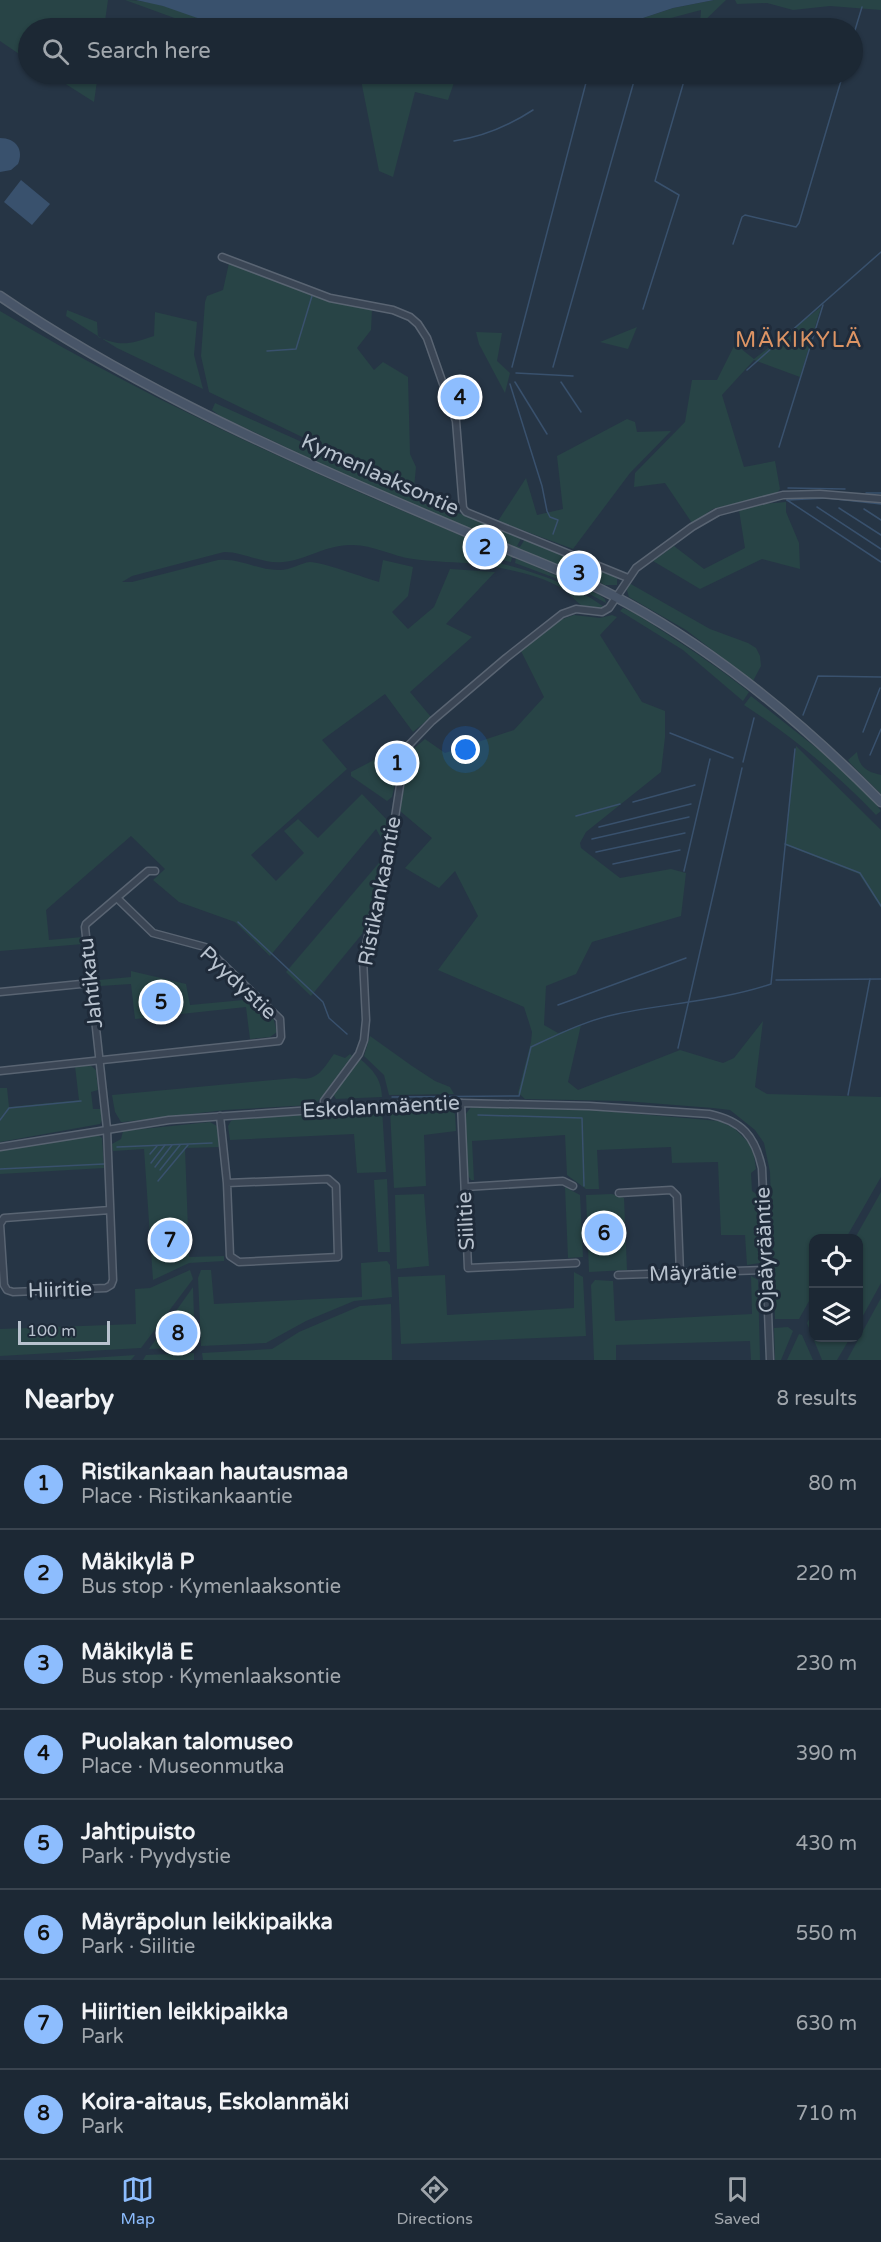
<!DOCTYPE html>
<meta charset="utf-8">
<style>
:root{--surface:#1c2834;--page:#25303c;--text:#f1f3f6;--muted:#a0a6ac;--line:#3a444f;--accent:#8dbdfe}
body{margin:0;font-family:"Varela Round",sans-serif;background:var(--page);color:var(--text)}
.controls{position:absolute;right:18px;bottom:18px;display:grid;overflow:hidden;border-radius:12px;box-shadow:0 2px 4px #0004}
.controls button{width:54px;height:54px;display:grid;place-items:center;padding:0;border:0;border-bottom:2px solid var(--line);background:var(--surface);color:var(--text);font:30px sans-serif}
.scale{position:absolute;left:18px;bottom:15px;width:92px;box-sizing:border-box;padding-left:6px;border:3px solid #b8c2ce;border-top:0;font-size:16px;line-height:21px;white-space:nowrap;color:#b8c2ce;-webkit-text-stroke:4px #1f2b3a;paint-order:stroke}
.you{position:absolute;left:466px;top:750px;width:21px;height:21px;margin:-15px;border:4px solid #fff;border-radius:50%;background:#1a73e8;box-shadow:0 0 0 9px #1a73e833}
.badge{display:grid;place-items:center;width:39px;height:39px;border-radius:50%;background:var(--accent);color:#111;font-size:20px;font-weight:700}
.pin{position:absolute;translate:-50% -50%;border:3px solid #fff;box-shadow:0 2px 6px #0006}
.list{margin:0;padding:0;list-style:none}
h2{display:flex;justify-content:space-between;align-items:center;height:78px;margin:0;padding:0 24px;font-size:26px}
h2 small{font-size:20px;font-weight:400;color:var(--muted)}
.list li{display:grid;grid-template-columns:39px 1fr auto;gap:18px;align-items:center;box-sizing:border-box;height:90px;padding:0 24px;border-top:2px solid var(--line)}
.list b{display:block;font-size:22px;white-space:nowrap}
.list p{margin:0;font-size:20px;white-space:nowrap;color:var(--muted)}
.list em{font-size:20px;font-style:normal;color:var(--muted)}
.icon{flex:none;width:33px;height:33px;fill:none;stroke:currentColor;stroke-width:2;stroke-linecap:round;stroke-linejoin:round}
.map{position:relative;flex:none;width:881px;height:1360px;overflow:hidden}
.search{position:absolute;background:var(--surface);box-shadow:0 2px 4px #0004;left:18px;right:18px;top:18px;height:66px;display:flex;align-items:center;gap:15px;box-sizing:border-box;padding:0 21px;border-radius:33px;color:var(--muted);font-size:22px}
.sheet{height:798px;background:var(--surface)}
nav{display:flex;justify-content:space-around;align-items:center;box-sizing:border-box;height:84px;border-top:2px solid var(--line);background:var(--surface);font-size:16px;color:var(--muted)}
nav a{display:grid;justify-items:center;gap:3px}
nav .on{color:var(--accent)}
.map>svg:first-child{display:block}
.green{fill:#284446}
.water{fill:#39516d}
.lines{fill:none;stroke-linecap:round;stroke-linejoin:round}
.stream{stroke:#39516d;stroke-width:1.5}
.minor-casing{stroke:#596472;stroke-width:9}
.secondary-casing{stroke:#596472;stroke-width:11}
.minor{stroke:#3b4655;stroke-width:6}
.secondary{stroke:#485568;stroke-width:8}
.labels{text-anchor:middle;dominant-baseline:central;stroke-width:6;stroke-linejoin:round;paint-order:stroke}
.street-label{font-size:21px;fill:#b8c2ce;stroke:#1f2b3a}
.neighbourhood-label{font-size:22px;letter-spacing:1.5px;fill:#dd9464;stroke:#1f2b3a}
</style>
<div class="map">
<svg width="881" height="1360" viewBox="0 0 881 1360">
<rect width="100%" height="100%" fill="#263545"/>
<g class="green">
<path d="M0 0H108L104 28H28V60L0 41Z"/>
<path d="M125 0C160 0 194 17 226 28H202Z"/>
<path d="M714 0H726L700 25 701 10 633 28H613L673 8Z"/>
<path d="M735 0H881V10L830 6 793 10 767 3 737 4Z"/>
<path d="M50 74H98L94 102Z"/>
<path d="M357 74H457L448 100 415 92 393 177 379 171 360 75Z"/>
<path d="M229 263C276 280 322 301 372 309L371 330 357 348 374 370 383 362 408 377 410 454 416 467 414 488 393 475 331 451 209 392 201 356 205 302 207 296 223 290Z"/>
<path d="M821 307 800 377 754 360 722 395 744 467 775 461 780 489 777 493 713 509 692 523 665 483 634 487 635 473 685 422 692 380H717L735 344 754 359Z"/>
<path d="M67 310 97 322 98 337C122 347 130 344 154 336L155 312 197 322 194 355 203 389 117 348 66 316Z"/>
<path d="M0 311C148 400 308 472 467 538L482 546 480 562 478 564C456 562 434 562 413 559 392 556 371 544 350 545 326 545 306 560 283 562 262 564 244 552 224 552L132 576 122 582H132L218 560C240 558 257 570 278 570 289 571 300 563 310 562 322 562 365 578 379 582L383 560 413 567 408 596 392 612 408 629 434 607 450 569 495 572 446 624 472 637 410 692 431 717 413 732 385 694 322 740 347 769 251 855 276 881 304 853 284 831 298 819 318 838 362 794 388 821 384 843 376 829 270 956 235 922 179 902 153 880 165 869 131 836 46 910 49 940 83 937V944L0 951Z"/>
<path d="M637 327 628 349 600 342Z"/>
<path d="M476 332 502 333 497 361 510 373 505 393 479 344Z"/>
<path d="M215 403 402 487 422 502 435 508 474 517 522 537 517 546 520 547 525 539 581 564 577 571 540 558 366 485 220 416 212 410Z"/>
<path d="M627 419 635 422 637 432 671 431 630 473 573 549 498 521 526 478 537 515 563 509 557 456Z"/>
<path d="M786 502V512L799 543 800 569 762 559 700 589 653 561 674 546 704 569 745 548 739 510 761 504Z"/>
<path d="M488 548 512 557 511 562 485 557Z"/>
<path d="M516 558 598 594 605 599 606 603 571 584 515 563Z"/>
<path d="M485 561H492C530 571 571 583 604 607 586 618 577 599 564 590 542 575 513 571 487 565Z"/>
<path d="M585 564 614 576 617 578V585H605L581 573Z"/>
<path d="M629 583 710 629 748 643 756 648 760 656 761 666 753 681 686 630 629 597 626 587Z"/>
<path d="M623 608C637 613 651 624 664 632 693 651 722 670 749 692L743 701 683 650 620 611Z"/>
<path d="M574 615 600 618 612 615 617 617 600 635 642 702 665 711V737L661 772 586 832 580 843 581 848 620 878 671 869 686 873 681 916 592 942 576 974 546 986 544 1025 558 1033 581 1025 568 1082 578 1090 680 1050 723 1063 734 1058 763 1021 755 1087 767 1094 881 1097V1177L846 1238H814L813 1294 799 1319H775L770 1172 764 1143 755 1130 730 1110 713 1108 624 1101 525 1099 518 1093 531 1042 532 1032 524 1007 438 970 478 916 455 871 439 888 405 868 432 838 400 811 409 759 412 750 425 739 445 753 514 730 544 697 521 651 560 620Z"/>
<path d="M751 696 819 750 871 797 881 811 876 815C836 773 793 737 744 705Z"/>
<path d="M796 746 881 830V908L859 874 785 845Z"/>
<path d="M403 748 392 797 387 801 351 776V772L393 750Z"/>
<path d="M857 752C859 767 867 772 881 775V794L850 763 848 760Z"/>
<path d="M384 857 379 885 362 934 311 996 286 972Z"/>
<path d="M131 971 186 984 190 1005 254 999 273 1017 277 1032 270 1037 250 1039 246 1007 135 1019 131 984 100 986 99 980 131 977Z"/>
<path d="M370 1036 412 1066 435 1081 450 1087 454 1094 389 1095 384 1075 364 1056Z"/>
<path d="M334 1054 345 1058 350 1054 352 1056 321 1098 316 1103 311 1105 225 1110 123 1122H121L115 1112 112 1095 295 1078C318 1082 322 1070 334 1054Z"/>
<path d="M359 1058C373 1070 381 1078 382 1097L336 1099 333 1094Z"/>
<path d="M90 1065 96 1070 98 1090 91 1092 93 1109H101L102 1120 100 1124 0 1142V1088H7L9 1107 79 1100 75 1066Z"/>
<path d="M471 1107 593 1110 719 1121 734 1128 749 1143 754 1155 756 1169 751 1173 752 1191 759 1196 762 1259 760 1263 747 1265 745 1235H721L718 1162 672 1163 671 1147 597 1150 599 1189H586L567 1175 565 1135 472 1141 474 1180H471L467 1174 465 1115Z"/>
<path d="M382 1109 386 1172 357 1173 354 1134 230 1140 228 1126 231 1121 238 1118Z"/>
<path d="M450 1109 455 1114 456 1131 424 1135 426 1186 394 1188 390 1110Z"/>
<path d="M210 1122 217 1126 219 1147 185 1148 189 1257 224 1256V1261L189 1263 153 1280 144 1149 113 1151 112 1144 121 1139 123 1131Z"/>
<path d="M89 1134 98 1135 102 1138 104 1168 0 1174V1151Z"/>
<path d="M387 1179 390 1252H378L374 1180Z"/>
<path d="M565 1187 580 1195 583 1257 568 1258Z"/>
<path d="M881 1192V1283L859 1323 858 1238H855Z"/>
<path d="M424 1194 429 1266 397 1269 395 1195Z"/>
<path d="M612 1194 624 1198 627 1270 589 1272 586 1195Z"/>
<path d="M387 1261 390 1265 392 1297 354 1301 306 1321 266 1343 201 1346 198 1278 201 1270H211L214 1304 362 1297 361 1263Z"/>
<path d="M190 1270 193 1279 141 1348 0 1356V1329L136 1324 135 1289 150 1288Z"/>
<path d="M574 1272 583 1277 586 1336 401 1344 398 1277 445 1275 447 1315 574 1308Z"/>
<path d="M751 1276 758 1280 760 1360H751L750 1341 616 1345V1360H594L591 1285 595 1280 613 1281 615 1321 752 1314Z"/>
<path d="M193 1287 195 1347 149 1349Z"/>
<path d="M881 1298V1360H847Z"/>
<path d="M391 1304 392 1360H203L202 1353 272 1349 299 1332 360 1306Z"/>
<path d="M813 1312 814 1338H850L837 1360H822L807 1323Z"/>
<path d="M788 1327 793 1331 781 1360H775L774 1328Z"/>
<path d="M799 1334 802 1335 813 1360H787Z"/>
<path d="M194 1353V1360H143L146 1355Z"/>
<path d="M135 1355 131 1360H60Z"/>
</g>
<g class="water">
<path d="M136 0H714L673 8 613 28H226L163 6Z"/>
<path d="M0 138C16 138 24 150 18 164L11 170 0 172Z"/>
<path d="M21 180 50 204 32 225 4 202Z"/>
</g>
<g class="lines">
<g class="stream">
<path d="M702 28 704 23"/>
<path d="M852 40 862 7"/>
<path d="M454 141C482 137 510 125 533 110"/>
<path d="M733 244 742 217 745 215 796 227 799 223 843 74"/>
<path d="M643 309 679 195 655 181 686 74"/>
<path d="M267 351 296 349 312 296"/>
<path d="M512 367 588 75"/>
<path d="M553 367 636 74"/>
<path d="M747 370 881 252"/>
<path d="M516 373 573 376"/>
<path d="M515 382 547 434"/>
<path d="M561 382 581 412"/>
<path d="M510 384 542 486 547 511 550 517 558 520 553 534"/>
<path d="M779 447 823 305"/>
<path d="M788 488 845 489"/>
<path d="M866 493H881"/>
<path d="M787 500 881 562"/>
<path d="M787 500 827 498 881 504"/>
<path d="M817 507 881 549"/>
<path d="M839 508 881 535"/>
<path d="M864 509 881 520"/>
<path d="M803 715 818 676 881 677"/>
<path d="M863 732 880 688"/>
<path d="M670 733 733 758"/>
<path d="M870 755 881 729"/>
<path d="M743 762 754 718"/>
<path d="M633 802 695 785"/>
<path d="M576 816 620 804"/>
<path d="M599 827 691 804"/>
<path d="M592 839 689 817"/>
<path d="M785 844 860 873 881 906"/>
<path d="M596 852 685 833"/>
<path d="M613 864 680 850"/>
<path d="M684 871 710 759"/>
<path d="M238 922 323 1002 329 1018 347 1034"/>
<path d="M776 980 881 979"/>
<path d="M558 1005 686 958"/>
<path d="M678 1048 742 768"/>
<path d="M848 1095 870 979"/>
<path d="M392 1097 519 1096 531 1047C559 1034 587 1020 617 1014 668 1003 720 1001 771 984L795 749"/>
<path d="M478 1115 582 1118 584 1186"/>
<path d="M0 1120 9 1108 81 1101"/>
<path d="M117 1147 212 1143"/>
<path d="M150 1154 157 1146"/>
<path d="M151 1163 165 1145"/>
<path d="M155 1167 172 1145"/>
<path d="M0 1169 104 1164"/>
<path d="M160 1170 180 1145"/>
<path d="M158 1181 188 1145"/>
</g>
<defs>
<g id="minor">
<path d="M222 257 330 298 393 310 410 317 418 324 427 338 456 421 463 508 466 512 628 578"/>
<path d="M0 992 91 983"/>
<path d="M0 1071 279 1041 281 1037 280 1019 205 947 153 933 118 899"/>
<path d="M461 1103 468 1268 576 1263"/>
<path d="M324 1110V1101L359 1054 364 1040 366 1020 363 959 372 918 385 882 405 753 408 746 432 721 506 658 562 614 576 609 602 612 609 608 636 568 692 527 718 512 783 495 820 494 881 499"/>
<path d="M220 1116 227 1183 230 1256 239 1262 338 1257 336 1186 328 1179 227 1183"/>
<path d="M0 1147 169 1120 386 1105 461 1103 589 1106 709 1114C742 1121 755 1136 762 1168L770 1360"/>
<path d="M465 1187 563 1181 573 1186"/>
<path d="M619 1193 671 1190 677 1196 680 1273"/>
<path d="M110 1210 4 1218 0 1224 4 1285 7 1290 13 1292 106 1288 111 1285 113 1280 107 1129 85 927 86 924 148 871H155"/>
<path d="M618 1275 767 1270"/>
</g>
<path id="secondary" d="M0 296C117 376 256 442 387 498 431 517 475 536 519 554 556 569 593 584 627 603 721 655 806 726 881 802"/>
</defs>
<use href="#minor" class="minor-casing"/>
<use href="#secondary" class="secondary-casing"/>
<use href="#minor" class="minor"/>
<use href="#secondary" class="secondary"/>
</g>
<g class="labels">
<g class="street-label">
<text transform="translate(380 475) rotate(24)">Kymenlaaksontie</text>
<text transform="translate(380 891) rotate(-79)">Ristikankaantie</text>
<text transform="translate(91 983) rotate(-96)">Jahtikatu</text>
<text transform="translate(238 983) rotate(43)">Pyydystie</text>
<text transform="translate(381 1107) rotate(-3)">Eskolanmäentie</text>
<text transform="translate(466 1221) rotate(-93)">Siilitie</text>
<text transform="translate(765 1250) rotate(-92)">Ojaäyrääntie</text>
<text transform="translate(693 1273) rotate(-2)">Mäyrätie</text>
<text transform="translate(60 1290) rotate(-2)">Hiiritie</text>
</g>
<g class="neighbourhood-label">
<text x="799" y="340">MÄKIKYLÄ</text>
</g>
</g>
</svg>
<div class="controls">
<button><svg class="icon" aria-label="locate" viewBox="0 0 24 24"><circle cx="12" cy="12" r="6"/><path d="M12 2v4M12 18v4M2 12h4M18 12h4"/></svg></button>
<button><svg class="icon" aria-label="layers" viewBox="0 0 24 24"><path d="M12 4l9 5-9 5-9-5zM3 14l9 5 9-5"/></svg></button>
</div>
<div class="scale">100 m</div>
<div class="you"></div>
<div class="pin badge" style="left:397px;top:763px">1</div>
<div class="pin badge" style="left:485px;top:547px">2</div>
<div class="pin badge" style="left:579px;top:573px">3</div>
<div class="pin badge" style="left:460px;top:397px">4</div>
<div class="pin badge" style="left:161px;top:1002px">5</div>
<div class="pin badge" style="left:604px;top:1233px">6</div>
<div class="pin badge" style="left:170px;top:1240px">7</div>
<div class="pin badge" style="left:178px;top:1333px">8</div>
<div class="search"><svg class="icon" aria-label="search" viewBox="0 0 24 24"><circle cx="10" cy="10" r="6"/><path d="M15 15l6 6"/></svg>Search here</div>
</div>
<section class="sheet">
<h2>Nearby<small>8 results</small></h2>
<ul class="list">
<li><span class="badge">1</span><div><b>Ristikankaan hautausmaa</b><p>Place · Ristikankaantie</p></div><em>80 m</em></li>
<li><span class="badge">2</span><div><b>Mäkikylä P</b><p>Bus stop · Kymenlaaksontie</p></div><em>220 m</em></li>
<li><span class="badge">3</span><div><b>Mäkikylä E</b><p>Bus stop · Kymenlaaksontie</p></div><em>230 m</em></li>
<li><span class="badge">4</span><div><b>Puolakan talomuseo</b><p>Place · Museonmutka</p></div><em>390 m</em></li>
<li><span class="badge">5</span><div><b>Jahtipuisto</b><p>Park · Pyydystie</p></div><em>430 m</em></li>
<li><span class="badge">6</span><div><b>Mäyräpolun leikkipaikka</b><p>Park · Siilitie</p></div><em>550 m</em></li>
<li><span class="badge">7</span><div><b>Hiiritien leikkipaikka</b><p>Park</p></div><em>630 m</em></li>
<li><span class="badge">8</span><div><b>Koira-aitaus, Eskolanmäki</b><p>Park</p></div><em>710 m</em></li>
</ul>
</section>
<nav>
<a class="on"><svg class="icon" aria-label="map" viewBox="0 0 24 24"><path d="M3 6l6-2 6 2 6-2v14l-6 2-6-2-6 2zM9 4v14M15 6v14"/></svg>Map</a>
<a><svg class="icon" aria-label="directions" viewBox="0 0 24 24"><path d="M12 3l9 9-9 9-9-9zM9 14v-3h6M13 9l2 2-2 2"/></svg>Directions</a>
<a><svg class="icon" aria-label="saved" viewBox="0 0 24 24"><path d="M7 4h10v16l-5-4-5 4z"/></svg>Saved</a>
</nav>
